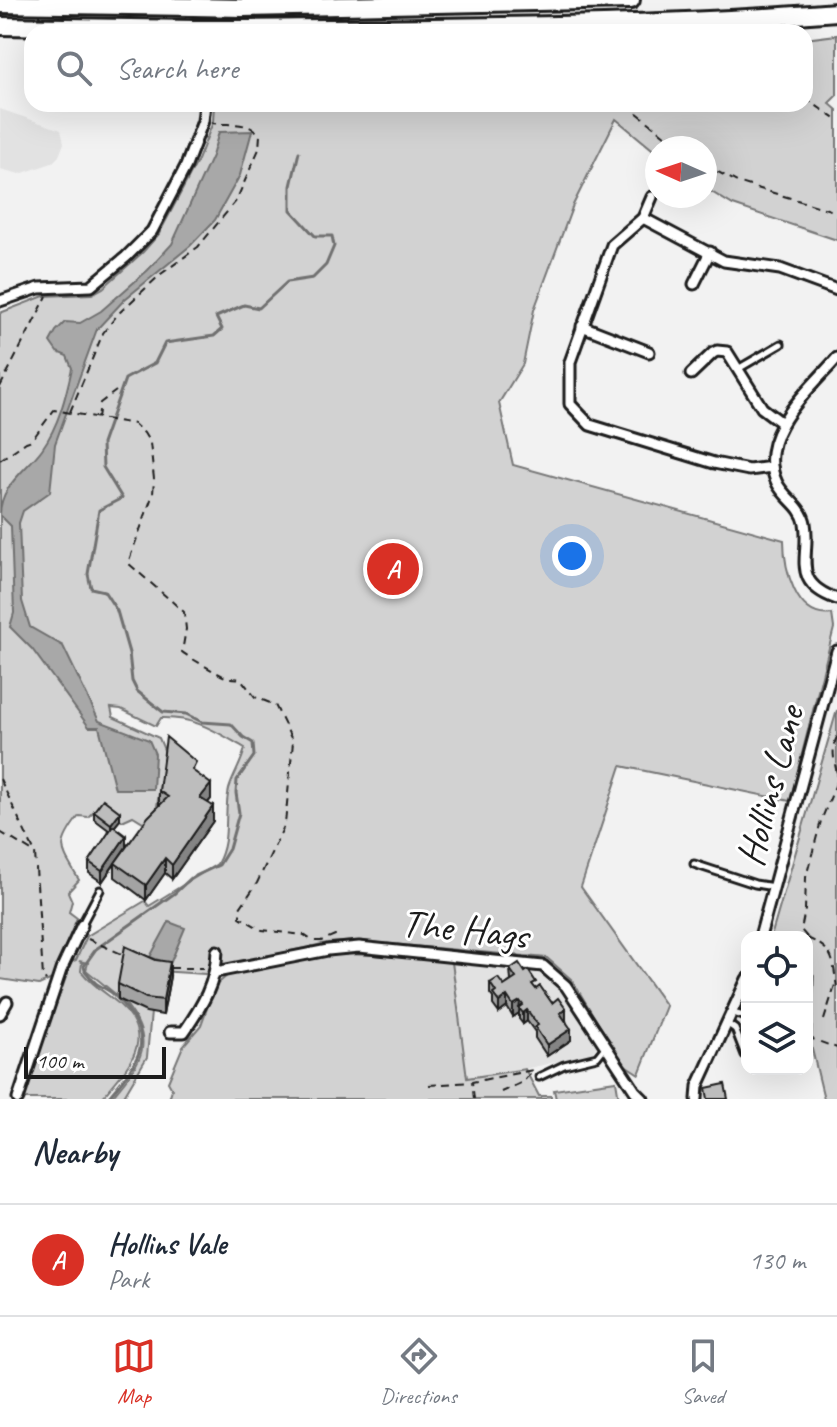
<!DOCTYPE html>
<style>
:root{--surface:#fff;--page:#f6f6f7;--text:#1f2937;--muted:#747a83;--line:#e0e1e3;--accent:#d93025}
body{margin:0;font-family:Caveat,sans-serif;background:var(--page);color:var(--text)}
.controls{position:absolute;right:24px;bottom:24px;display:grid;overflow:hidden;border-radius:16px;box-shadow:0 8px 32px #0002}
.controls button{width:72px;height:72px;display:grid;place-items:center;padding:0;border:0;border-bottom:2px solid var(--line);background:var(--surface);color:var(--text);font:40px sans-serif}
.compass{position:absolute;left:645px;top:136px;width:72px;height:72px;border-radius:50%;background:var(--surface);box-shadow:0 8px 32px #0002;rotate:273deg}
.scale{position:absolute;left:24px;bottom:20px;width:142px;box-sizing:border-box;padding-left:8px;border:4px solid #1c1c1c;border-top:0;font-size:22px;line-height:28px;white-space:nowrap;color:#1c1c1c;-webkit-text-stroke:6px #fff;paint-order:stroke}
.you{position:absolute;left:572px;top:556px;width:28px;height:28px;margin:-20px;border:6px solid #fff;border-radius:50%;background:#1a73e8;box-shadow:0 0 0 12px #1a73e833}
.badge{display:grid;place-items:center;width:52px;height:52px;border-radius:50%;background:var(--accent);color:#fff;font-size:26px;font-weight:700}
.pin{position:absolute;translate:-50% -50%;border:4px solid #fff;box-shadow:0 2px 8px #0006}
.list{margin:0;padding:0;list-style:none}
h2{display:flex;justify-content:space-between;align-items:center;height:104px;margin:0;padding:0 32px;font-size:34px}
h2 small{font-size:26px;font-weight:400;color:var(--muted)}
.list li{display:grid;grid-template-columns:52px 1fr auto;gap:24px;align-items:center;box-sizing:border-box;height:112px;padding:0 32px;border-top:2px solid var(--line)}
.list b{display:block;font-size:30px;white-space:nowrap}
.list p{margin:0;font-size:26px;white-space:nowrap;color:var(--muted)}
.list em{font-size:26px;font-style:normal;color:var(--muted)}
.icon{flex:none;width:44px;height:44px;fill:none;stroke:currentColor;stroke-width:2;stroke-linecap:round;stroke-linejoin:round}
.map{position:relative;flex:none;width:837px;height:1099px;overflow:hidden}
.search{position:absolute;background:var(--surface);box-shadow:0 8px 32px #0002;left:24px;right:24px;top:24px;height:88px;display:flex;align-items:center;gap:20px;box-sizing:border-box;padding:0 28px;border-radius:24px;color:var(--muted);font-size:30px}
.sheet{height:216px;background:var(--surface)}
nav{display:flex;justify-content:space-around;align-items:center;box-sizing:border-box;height:112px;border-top:2px solid var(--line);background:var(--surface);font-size:22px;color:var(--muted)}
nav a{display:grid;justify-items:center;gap:4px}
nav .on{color:var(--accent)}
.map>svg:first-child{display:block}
.built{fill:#e2e2e2}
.green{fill:#d2d2d2;stroke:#777;stroke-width:2}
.water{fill:#a8a8a8;stroke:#707070;stroke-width:2}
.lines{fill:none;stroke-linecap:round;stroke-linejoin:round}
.stream{stroke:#707070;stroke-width:3}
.service-casing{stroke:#1c1c1c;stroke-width:11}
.minor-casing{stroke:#1c1c1c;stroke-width:15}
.motorway-casing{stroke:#1c1c1c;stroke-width:22}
.path{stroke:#1c1c1c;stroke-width:2;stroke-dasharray:8 6;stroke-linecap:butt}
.service{stroke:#fff;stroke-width:5}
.minor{stroke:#fff;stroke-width:9}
.motorway{stroke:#fff;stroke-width:16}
.motorway-bridge-casing{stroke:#1c1c1c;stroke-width:22;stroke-linecap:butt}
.motorway-bridge{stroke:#fff;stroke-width:16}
.wall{fill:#a3a3a3;stroke:#1c1c1c;stroke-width:2}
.shaded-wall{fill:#848484;stroke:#1c1c1c;stroke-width:2}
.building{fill:#bdbdbd;stroke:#1c1c1c;stroke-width:2}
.labels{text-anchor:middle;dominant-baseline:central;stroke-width:6;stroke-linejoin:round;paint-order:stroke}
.street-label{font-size:40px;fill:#1c1c1c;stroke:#fff}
</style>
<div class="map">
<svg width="837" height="1099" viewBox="0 0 837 1099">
<rect width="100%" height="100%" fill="#f2f2f2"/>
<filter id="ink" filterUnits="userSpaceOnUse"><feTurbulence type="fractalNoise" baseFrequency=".0125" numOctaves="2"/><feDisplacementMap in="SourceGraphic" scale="16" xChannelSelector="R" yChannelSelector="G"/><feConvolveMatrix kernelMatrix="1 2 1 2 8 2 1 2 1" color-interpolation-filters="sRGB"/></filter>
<g filter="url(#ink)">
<g class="built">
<path d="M0 109 61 130 64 143 59 156 52 163 20 174 0 169Z"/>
<path d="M452 962 540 971 556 984 597 1046 591 1054 525 1069 466 1078Z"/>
</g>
<g class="green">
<path d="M837 35V95L829 103 837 110V240L733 205 705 188V148H657V153L616 119 573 205 534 310 523 364 499 403 513 465 784 540C784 567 795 620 832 614L834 628 790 801 621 766 581 887 666 1006 639 1074 622 1063 572 980 547 958 358 941 327 943 231 964 205 974 159 971 119 997 86 970 88 963 79 961 82 963 81 971C90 982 98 988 109 996 161 1034 132 1063 101 1099H23C35 1051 57 1008 71 962L76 960 87 936 145 901 149 906 217 864C231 840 223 814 229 789 233 775 242 763 245 748 215 731 196 717 161 718L156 726 121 709 111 708 113 717 159 738 165 752 156 813 143 822 133 816 122 821 100 805 88 817 79 816C55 847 61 849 79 880L68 892 72 901 69 912 77 918 52 979 39 985 0 979V313L44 296 92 294 103 288 143 252 159 234 198 160 213 122 214 104H805V39Z"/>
<path d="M837 710V1099H824L811 1045 814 975 807 970V937H771Z"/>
<path d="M341 954 377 955 452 962 467 1078 525 1069 539 1096H551V1099H169L172 1089 168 1082 183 1046 201 1025 215 986 228 975 294 960Z"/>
<path d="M123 1001 151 1012 147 1057 122 1099H110C140 1063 159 1043 123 1001Z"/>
<path d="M616 1081 619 1099H556L554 1090Z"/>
</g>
<g class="water">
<path d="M252 131 240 175 215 220 190 246 125 299 97 329 55 444 50 492 23 511 19 523 22 601 30 627 63 646 99 721 149 740 155 754 153 789H115L99 727H89L32 649 10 627 14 613 11 526 0 515C0 485 26 471 42 449 59 425 66 396 72 368L67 356 57 352 50 342 56 331 65 322 80 323 101 311 148 270 172 244 212 156 219 132Z"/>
<path d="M169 922 185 928 170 964 150 957Z"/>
</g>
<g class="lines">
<path class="stream" d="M107 1099C141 1058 159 1039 113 994 109 990 103 988 97 984 93 981 89 975 85 971L84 966 96 949 175 893 191 878 219 865 229 849 239 813 236 793 237 780 254 756 253 743 243 737 231 724 202 722 186 714 163 712 137 691 132 681 129 653 117 611 104 591 91 588 88 574 99 510 122 498 103 467 102 444 125 379 155 363 165 343 214 336 222 329 216 317 244 305 259 308 287 282 313 278 326 265 334 246 332 236H315L291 210V186L299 152"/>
<defs>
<g id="service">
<path d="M738 369 781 344"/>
<path d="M694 864 755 884 774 887"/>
<path d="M82 924 100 890"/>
<path d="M733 1013 747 1017"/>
<path d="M728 1024 735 1029 745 1055"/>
<path d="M539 1077 564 1065 597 1057 605 1047"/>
</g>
<g id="minor">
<path d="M652 197 643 218 612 245 570 362V404L590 425 714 463 749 470 772 467"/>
<path d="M643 218 724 261 780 269 837 290"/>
<path d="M694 284 710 252"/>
<path d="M0 301 39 288 91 286 126 257 152 231 186 166 203 121 205 104"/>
<path d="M582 326 649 352"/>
<path d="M837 358C809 390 754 436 777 483 784 498 802 506 805 523 811 556 789 582 837 599"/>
<path d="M691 374 713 353 717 351 727 352 762 408 782 423"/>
<path d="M760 937 837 651"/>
<path d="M216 972 328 950 359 947 543 966 566 986 635 1091 643 1099"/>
<path d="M0 1014 7 1002"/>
<path d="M170 1032H184C202 1006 216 983 217 951"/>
<path d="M18 1099 61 970 82 925"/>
<path d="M697 1099 698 1086 747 979"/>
</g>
<g id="motorway">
<path d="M0 4 193 7"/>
<path d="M243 8 631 0"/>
<path d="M0 26 195 29"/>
<path d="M241 29C440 26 639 28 837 12"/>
</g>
</defs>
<use href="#service" class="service-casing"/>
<use href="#minor" class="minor-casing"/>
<use href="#motorway" class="motorway-casing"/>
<g class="path">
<path d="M805 98 837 120"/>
<path d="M626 104 681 148"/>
<path d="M705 165 737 182 837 212"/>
<path d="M0 387 47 296"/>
<path d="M70 412 103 333 118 314 161 274 198 247 236 201 259 149 260 135C248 120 229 126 212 123"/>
<path d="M98 418 100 403 116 391"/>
<path d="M0 460 26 442 32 440 54 410 134 424 144 433 150 443 154 479 153 494 128 563 184 612 186 629 182 652C185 655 223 677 228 678 233 678 237 678 241 679L255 697 275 705 293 742 285 824 257 883 240 908V917L262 930 304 935 313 941H321L335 935V940"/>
<path d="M837 737C831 748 834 761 837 773"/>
<path d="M0 779 35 853"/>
<path d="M0 832 35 853 43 977 46 981"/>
<path d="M807 937 801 930 805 910 806 877 821 821 837 781"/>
<path d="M807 938C836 950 832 960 837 987"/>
<path d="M88 939 126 956"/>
<path d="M170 968H203"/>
<path d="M824 1020 835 985"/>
<path d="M807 1037 837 1048"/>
<path d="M429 1085 471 1082"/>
<path d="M474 1099 472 1082 533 1070 523 1082 501 1092"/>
</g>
<use href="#service" class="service"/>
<use href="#minor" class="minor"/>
<use href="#motorway" class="motorway"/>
<defs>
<g id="motorway-bridge">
<path d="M193 7 243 8"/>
<path d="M195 29H241"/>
</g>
</defs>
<use href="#motorway-bridge" class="motorway-bridge-casing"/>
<use href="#motorway-bridge" class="motorway-bridge"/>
</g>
<g class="wall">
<path d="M196 773 211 799 208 803 213 821 172 879 165 873 146 900 115 877V864L102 882 89 873V862L110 831 94 819V811L120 820 114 827 126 847 159 806V791Z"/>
<path d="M510 969 536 989 552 1003 566 1020 571 1040 547 1056 535 1038V1032L527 1021 523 1024 519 1019V1013L513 1017 507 1007 499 1013 493 1005V998L490 994V983L504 986 511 981Z"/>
<path d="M170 976 163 1015 146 1012 118 999V984Z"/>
</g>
<g class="shaded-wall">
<path d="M211 784V799L200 812V798Z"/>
<path d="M213 806V821L172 879V865Z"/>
<path d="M120 812V820L111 831V824Z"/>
<path d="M126 836V847L102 882V871Z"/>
<path d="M165 858V873L146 900V885Z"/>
<path d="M170 962V976L163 1015V1000Z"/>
<path d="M507 996V1007L499 1013V1002Z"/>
<path d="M520 1001 519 1013 513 1017V1005Z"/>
<path d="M566 1009V1020L560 1024V1013Z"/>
<path d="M527 1010V1021L523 1024V1013Z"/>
<path d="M571 1029V1040L547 1056V1045Z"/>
</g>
<g class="building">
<path d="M166 737 196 762 192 770 211 784 200 798 213 806 172 865 165 858 146 885 115 863 148 817 168 797 159 791Z"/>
<path d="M103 799 120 812 111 824 94 811Z"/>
<path d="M113 826 126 836 102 871 89 862Z"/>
<path d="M125 946 156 960 170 962 163 1000 146 998 118 984Z"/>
<path d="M519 963 525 972 528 970 536 982 532 984 536 989 540 986 552 1003 558 998 566 1009 560 1013 571 1029 547 1045 535 1027 538 1025 527 1010 523 1013 519 1008 523 1005 520 1001 513 1005 507 996 499 1002 493 994 496 992 490 983 498 978 504 986 516 978 510 969Z"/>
<path d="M725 1084 728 1099H708L706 1088Z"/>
</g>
</g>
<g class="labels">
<g class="street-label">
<text transform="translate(770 786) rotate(-75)">Hollins Lane</text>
<text transform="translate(465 929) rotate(6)">The Hags</text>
</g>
</g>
</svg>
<div class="controls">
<button><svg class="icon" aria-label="locate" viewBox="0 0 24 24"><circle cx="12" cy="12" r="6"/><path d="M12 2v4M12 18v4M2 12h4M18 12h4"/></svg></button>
<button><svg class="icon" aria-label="layers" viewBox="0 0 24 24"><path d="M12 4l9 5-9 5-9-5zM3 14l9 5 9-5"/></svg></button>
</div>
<svg class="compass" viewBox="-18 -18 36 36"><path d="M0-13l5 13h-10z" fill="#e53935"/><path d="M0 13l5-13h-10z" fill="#747a83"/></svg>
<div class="scale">100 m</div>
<div class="you"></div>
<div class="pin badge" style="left:393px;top:569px">A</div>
<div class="search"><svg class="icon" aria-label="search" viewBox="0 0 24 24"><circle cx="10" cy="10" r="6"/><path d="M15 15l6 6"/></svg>Search here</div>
</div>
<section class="sheet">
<h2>Nearby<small></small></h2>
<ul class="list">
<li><span class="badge">A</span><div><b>Hollins Vale</b><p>Park</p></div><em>130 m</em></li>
</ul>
</section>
<nav>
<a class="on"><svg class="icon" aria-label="map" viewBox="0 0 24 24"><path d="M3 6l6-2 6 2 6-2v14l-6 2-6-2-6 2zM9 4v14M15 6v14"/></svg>Map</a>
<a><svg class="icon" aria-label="directions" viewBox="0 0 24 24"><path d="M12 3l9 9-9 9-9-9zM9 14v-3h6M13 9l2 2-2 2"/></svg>Directions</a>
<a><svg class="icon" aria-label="saved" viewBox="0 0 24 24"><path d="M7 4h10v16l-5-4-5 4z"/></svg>Saved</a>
</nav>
